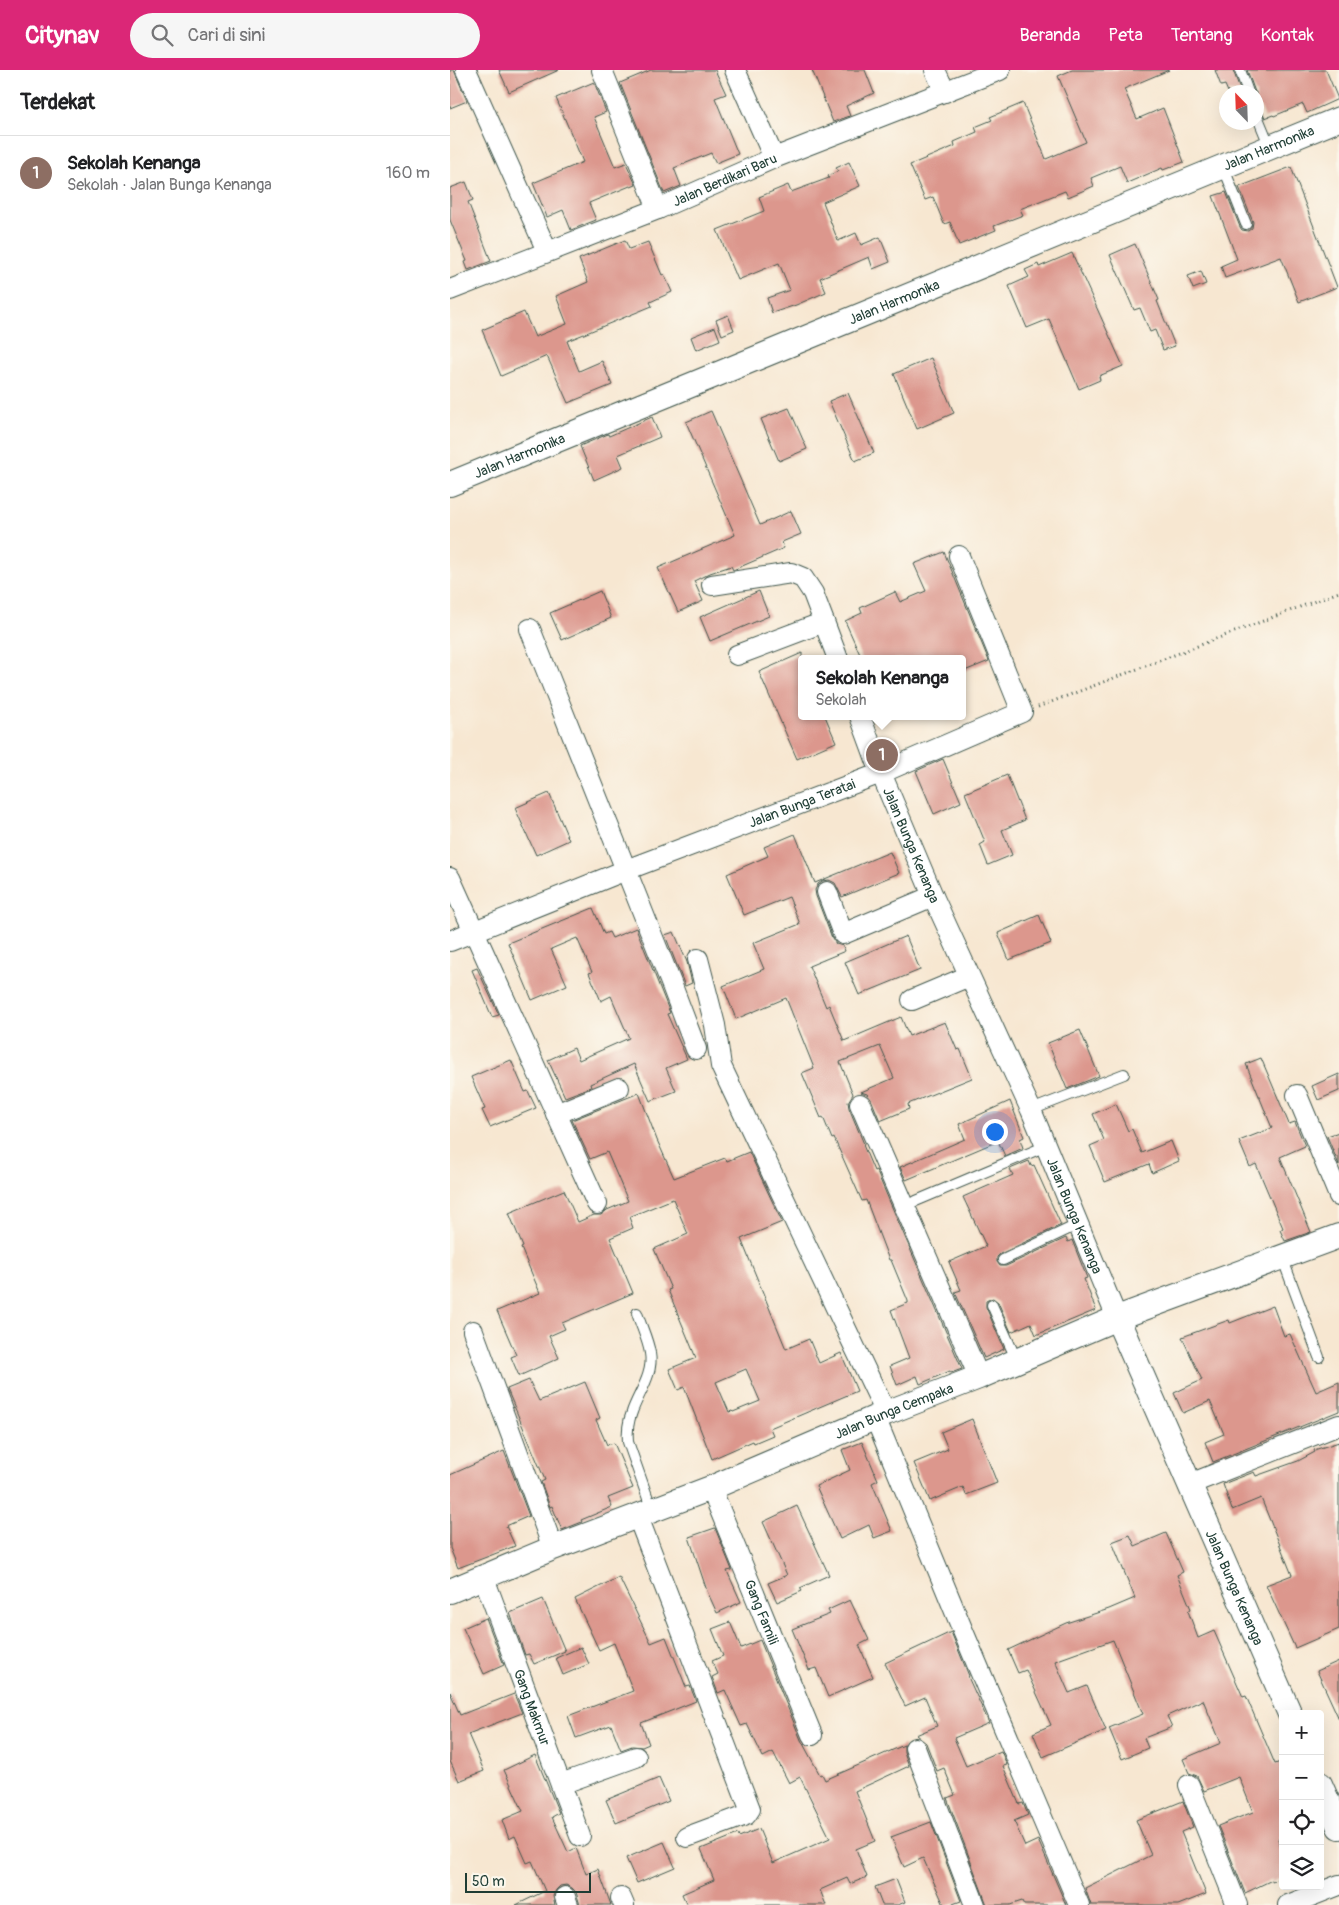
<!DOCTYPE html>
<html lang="id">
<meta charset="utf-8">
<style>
:root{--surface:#fff;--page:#f6f6f6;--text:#202124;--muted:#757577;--line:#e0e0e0;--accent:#db2777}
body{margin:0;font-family:Pangolin,sans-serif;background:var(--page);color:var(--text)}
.controls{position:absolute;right:15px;bottom:15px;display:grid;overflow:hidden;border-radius:5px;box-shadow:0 5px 20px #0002}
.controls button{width:45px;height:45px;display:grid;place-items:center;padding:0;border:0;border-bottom:1px solid var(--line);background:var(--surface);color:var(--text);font:25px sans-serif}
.compass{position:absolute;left:769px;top:15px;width:45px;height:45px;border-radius:50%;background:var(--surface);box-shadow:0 5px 20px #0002;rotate:337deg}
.scale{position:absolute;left:15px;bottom:12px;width:126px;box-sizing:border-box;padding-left:5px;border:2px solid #1f3d34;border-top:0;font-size:14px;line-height:18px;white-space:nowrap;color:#1f3d34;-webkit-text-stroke:4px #fbf7ec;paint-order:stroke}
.you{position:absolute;left:544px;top:1061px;width:18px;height:18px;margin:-12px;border:4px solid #fff;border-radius:50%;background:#1a73e8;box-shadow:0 0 0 8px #1a73e833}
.badge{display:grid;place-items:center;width:32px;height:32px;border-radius:50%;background:var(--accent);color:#fff;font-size:16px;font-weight:700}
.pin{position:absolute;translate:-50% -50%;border:2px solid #fff;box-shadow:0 1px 5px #0006}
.popup{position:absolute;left:348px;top:585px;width:168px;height:65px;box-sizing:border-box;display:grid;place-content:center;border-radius:5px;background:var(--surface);filter:drop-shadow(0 1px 4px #0005);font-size:16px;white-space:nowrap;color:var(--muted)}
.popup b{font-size:19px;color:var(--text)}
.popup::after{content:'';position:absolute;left:50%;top:100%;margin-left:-10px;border:10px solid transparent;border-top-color:var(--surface)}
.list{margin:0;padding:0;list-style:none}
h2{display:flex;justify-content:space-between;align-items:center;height:65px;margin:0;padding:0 20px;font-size:21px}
h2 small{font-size:16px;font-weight:400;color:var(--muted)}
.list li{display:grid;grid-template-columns:32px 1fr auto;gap:15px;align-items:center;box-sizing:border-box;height:75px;padding:0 20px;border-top:1px solid var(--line)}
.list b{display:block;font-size:19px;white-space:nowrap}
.list p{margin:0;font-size:16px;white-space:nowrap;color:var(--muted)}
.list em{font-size:16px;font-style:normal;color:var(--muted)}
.icon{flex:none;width:28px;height:28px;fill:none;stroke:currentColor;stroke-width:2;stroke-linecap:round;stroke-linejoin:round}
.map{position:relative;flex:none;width:889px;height:1835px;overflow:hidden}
header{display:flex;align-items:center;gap:30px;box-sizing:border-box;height:70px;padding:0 25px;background:var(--accent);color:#fff}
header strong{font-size:24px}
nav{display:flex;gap:28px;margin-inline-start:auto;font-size:18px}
.search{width:350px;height:45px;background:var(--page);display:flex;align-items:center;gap:12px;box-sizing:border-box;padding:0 18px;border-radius:28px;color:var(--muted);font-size:19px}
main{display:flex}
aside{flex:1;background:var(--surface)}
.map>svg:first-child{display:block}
.building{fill:#dc978d;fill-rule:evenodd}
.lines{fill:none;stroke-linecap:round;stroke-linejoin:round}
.service-casing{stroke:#3f564c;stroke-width:12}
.minor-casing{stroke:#3f564c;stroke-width:22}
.tertiary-casing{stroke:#3f564c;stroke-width:26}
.path{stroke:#3f564c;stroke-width:3;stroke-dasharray:1 4;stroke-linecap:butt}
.service{stroke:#fff;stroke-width:10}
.minor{stroke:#fff;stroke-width:20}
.tertiary{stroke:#fff;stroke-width:24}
.labels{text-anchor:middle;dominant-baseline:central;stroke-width:4.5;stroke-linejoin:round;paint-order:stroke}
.street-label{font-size:14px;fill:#1f3d34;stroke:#fbf7ec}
</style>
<header>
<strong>Citynav</strong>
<div class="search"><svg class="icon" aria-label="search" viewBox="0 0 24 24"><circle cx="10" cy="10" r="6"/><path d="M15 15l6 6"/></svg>Cari di sini</div>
<nav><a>Beranda</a><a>Peta</a><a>Tentang</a><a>Kontak</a></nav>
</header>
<main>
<aside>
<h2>Terdekat<small></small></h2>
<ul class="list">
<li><span class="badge" style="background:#8d6e63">1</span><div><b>Sekolah Kenanga</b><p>Sekolah · Jalan Bunga Kenanga</p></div><em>160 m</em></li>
</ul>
</aside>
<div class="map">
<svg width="889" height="1835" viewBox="0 0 889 1835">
<rect width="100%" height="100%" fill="#fbf7ec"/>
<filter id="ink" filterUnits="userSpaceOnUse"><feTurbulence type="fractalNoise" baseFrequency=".02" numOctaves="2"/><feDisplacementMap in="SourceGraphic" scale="10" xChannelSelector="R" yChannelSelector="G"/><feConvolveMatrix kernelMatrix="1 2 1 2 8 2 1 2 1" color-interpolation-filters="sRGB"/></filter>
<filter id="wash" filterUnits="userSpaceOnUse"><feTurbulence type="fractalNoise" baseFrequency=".0096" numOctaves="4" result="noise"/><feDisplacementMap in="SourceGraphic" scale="20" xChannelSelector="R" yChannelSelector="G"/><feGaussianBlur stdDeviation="1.12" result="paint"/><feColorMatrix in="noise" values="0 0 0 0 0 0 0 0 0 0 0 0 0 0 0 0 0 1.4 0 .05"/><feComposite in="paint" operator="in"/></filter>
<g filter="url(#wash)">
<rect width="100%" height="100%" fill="#f7e7d1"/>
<g id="blocks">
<g class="building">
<path d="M0 0H4L17 31 0 38Z"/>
<path d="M49 0H109L59 22Z"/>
<path d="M201 0H265L276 24 265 28 288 84 266 93 261 83 224 98 231 116 214 123 170 13Z"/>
<path d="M362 0H415L424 23 396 36 400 46 383 52Z"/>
<path d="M622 0H719L674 19 687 49 713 38 734 92 713 100 712 98 677 113 670 96 641 108 644 116 618 127 615 121 570 139 573 145 544 156 546 160 509 175 500 152 494 154 483 127 475 130 460 95 505 76 504 72 527 62 525 57 542 50 540 47 573 33 596 89 636 72 608 6Z"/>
<path d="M765 0H783L791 22H778L775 15 771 16Z"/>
<path d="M797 0H876L888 29 857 43 853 34 824 46 823 45 815 48 811 38 806 36V22H805Z"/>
<path d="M144 12 156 42 144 47 165 97 176 93 186 115 181 117 180 116 139 133 146 150 121 160 113 140 97 147 83 113 133 92 106 28Z"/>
<path d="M399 92 410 116 373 132 388 171 406 163 411 175 430 167 440 192 423 199 419 187 370 208 376 222 346 235 322 243 317 228 340 220 329 193 288 210 267 160 314 141 309 127 338 115 341 122 379 108 378 106 388 101 386 98Z"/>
<path d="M841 97 887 217 849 232 831 187 775 208 771 196 787 189 763 126 776 122 790 157 792 160 798 161 802 158 803 152 789 117Z"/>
<path d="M16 112 23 130 18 132 41 191 18 200 15 192 17 191 0 150V118Z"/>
<path d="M175 170 179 179 198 172 212 205 214 204 222 222 200 232 202 236 117 271 129 301 152 291 162 315 118 333 97 286 51 306 32 260 74 242 85 267 117 254 106 226 138 212 129 189Z"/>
<path d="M685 174 709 230 707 231 725 276 713 280 705 260 700 262 690 238 684 240 660 185Z"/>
<path d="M622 183 673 296 649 306 650 310 629 319 599 249 577 258 559 216 579 207 575 200 588 194 589 197Z"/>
<path d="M751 201 756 214 743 219 738 206Z"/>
<path d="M278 245 284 260 272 265 266 250Z"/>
<path d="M265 257 270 270 246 280 241 267Z"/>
<path d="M481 288 504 343 467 359 444 304Z"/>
<path d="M398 323 424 383 405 391 379 331Z"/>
<path d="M339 338 357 379 329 391 311 349Z"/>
<path d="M261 341 310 455 341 441 351 464 332 472 334 478 283 500 281 496 260 503 244 511 253 531 228 542 208 498 285 465 236 352Z"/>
<path d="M202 347 210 367 168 385 173 397 144 410 130 376 158 364 159 366Z"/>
<path d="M494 482 539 591 512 602V589H412L395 551 412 543 410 538 445 522 450 532 476 521 464 494Z"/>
<path d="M150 521 161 548 112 570 100 543Z"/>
<path d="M309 521 319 546 260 571 250 547Z"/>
<path d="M352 583V646H375L386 672 347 689 309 602Z"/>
<path d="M493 689 511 732 484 744 466 701Z"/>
<path d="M557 705 575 750 552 760 562 785 538 795 530 775 535 772 515 723Z"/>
<path d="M99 723 119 770 86 785 65 738Z"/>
<path d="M345 764 365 813 440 782 449 803 392 827 385 813 379 810 372 811 368 814 365 820 366 826 382 868 386 874 393 876 395 881 359 896 376 937 379 935 394 971 451 947 459 966 495 952 507 980 510 979 522 1008 458 1034 459 1039 430 1051 421 1029 417 1024 411 1022 444 1008 430 976 390 992 403 1024 398 1032 399 1038 414 1074 413 1075 424 1101 426 1100 512 1299 501 1303 500 1301 470 1314 467 1306 447 1315 440 1296 459 1288 441 1240 458 1233V1231L441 1190H439L416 1130 412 1131 384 1068 382 1069 373 1047 371 1048 352 1003 364 998 336 928 286 949 273 916 314 899 303 873 350 854 339 827 294 845 277 804 318 786 314 777Z"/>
<path d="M143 838 154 864 159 862 162 868 186 858 220 943 217 944 237 989 216 998 226 1021 200 1031 184 994 140 1014 141 1017 115 1027 98 990 124 978 129 990 179 968 161 926 151 931 139 903 142 902 127 868 101 879 117 915 82 930 58 873Z"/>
<path d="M589 845 601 873 559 890 548 863Z"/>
<path d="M224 862 237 892 242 913 235 916 215 865Z"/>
<path d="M456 866 470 900 409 925 395 892Z"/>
<path d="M27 898 49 945 42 947 22 900Z"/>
<path d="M630 960 649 1006 617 1019 598 973Z"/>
<path d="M811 988 839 1054 845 1052 855 1076 830 1087 861 1162 835 1171 830 1160 833 1158 806 1094 800 1097 789 1071 822 1058 796 994Z"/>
<path d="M61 990 75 1022 78 1021 86 1038 40 1057 32 1040 35 1039 21 1007Z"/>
<path d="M889 1004V1021L868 1030 862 1016Z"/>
<path d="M189 1023 207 1070 224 1108 275 1088 277 1091 299 1082 332 1152 291 1169 336 1279 359 1269 369 1293 391 1283 407 1321 320 1358 323 1365 304 1373 303 1371 262 1389 234 1317 228 1320 219 1299 246 1288 218 1220 221 1219 204 1179 238 1164 223 1129 179 1147 183 1158 160 1168 183 1223 112 1253 115 1259 99 1266 109 1288 69 1306 61 1287 66 1285 47 1241 90 1223 71 1178 73 1177 59 1143 114 1120 128 1152 144 1145H151L157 1140 178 1131 157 1082 140 1089 122 1050ZM296 1299 310 1331 283 1342 282 1341 279 1342 266 1312Z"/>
<path d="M560 1031 574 1067 570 1069 573 1078 555 1086 548 1071 456 1110 450 1097 515 1069 509 1054Z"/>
<path d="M666 1034 678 1061 682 1059 692 1083 721 1071 729 1091 702 1103 699 1094 655 1112 640 1076 654 1070 643 1044Z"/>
<path d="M889 1062V1095L877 1066Z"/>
<path d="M579 1091 581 1096 584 1095 611 1155 550 1184 547 1187V1192L550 1196H556L616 1168 618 1172 622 1170 637 1208 634 1209 646 1240 586 1265 581 1253 561 1262 548 1232 543 1228 540 1229 536 1231V1237L554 1279 534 1288 505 1222 511 1220 499 1192 536 1176 513 1127 563 1105 560 1099Z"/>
<path d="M823 1236 834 1266 840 1264 866 1322 889 1312V1341L763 1392 755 1372 774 1364 760 1331 733 1343 724 1323 752 1310 732 1267 779 1250 780 1253Z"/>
<path d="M79 1310 89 1331 135 1312 150 1348 146 1350 157 1375 164 1373 183 1418 158 1428 162 1437 131 1450 132 1452 112 1460 102 1436 100 1437 91 1412 95 1410 57 1319Z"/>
<path d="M522 1349 547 1413 516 1425 513 1417 480 1431 464 1393 498 1379 491 1362Z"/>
<path d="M412 1372 428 1410 422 1413 442 1461 424 1468 419 1455 390 1469 366 1416 400 1400 392 1380Z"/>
<path d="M889 1372V1559L845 1578 816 1515 842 1505 811 1428 782 1440 773 1414 804 1402 806 1406 848 1391 865 1382 864 1380Z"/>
<path d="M54 1381 79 1446 56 1456 65 1476 8 1498 0 1478V1405Z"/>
<path d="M347 1436 379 1505 350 1518 352 1521 327 1532 318 1513 337 1505 313 1452Z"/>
<path d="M265 1458 282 1500 277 1501 291 1532 267 1543 257 1521 239 1467Z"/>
<path d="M716 1463 733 1502 727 1505 741 1539 738 1541 748 1568 764 1561 793 1627 796 1626 825 1694 833 1691V1767L828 1769 833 1782V1807L822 1812V1810L795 1823 768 1756 803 1742 789 1707 754 1721 747 1706 739 1703 733 1689 771 1673 753 1630 717 1646 722 1657 694 1668 698 1678 672 1689 659 1658 693 1644 663 1570 605 1591 619 1623 637 1616 656 1660 593 1687 583 1663 601 1655 576 1600 568 1603 558 1580 616 1553 659 1539 685 1528 662 1472 680 1465 685 1476Z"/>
<path d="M169 1507 201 1573 216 1567 236 1617 240 1616 246 1631 191 1653 199 1674 192 1677 182 1676 171 1680 161 1655 126 1668 118 1646 183 1621 164 1573 149 1580 125 1529Z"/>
<path d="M93 1529 115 1581 84 1594 79 1584 75 1585 60 1543Z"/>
<path d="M400 1530 419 1570 409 1575 423 1607 378 1627 366 1598 359 1600 342 1559 380 1544 378 1540Z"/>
<path d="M36 1548 54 1595 34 1604 13 1558Z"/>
<path d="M280 1552 291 1578 310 1570 351 1670 370 1705 372 1704 375 1710 454 1675V1682L459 1696 405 1721 425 1771 406 1779 417 1807 400 1814 397 1808 370 1820 376 1835H237L232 1824 264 1810 251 1779 288 1764 289 1767 309 1759 323 1793 380 1768 350 1707 339 1713 323 1682 313 1687 297 1654 291 1656 275 1620 268 1623 262 1607 268 1604 262 1591 273 1586 262 1559Z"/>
<path d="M501 1562 519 1606 518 1607 539 1653 504 1668 516 1696 551 1681 557 1695 553 1696 569 1734 573 1733 578 1745 564 1751 575 1776 588 1770 616 1835H574L572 1831 560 1835H537L497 1728 505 1725 494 1698 487 1701 476 1673 466 1665 487 1656 475 1627 455 1636 435 1593Z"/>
<path d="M131 1577 139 1594 113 1605 106 1588Z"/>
<path d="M889 1591V1649L867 1601Z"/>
<path d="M0 1622 10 1645 64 1624 72 1643 18 1664 34 1701 9 1711 0 1691Z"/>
<path d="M85 1685 109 1743 102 1747 118 1782 126 1778 136 1804 148 1799 161 1835H130L126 1822 122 1818 116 1815 110 1816 106 1820 103 1826 105 1835H66L95 1821 82 1791 77 1793 65 1766 59 1769 52 1750 73 1741 54 1700Z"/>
<path d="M209 1708 219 1731 166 1753 156 1730Z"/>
<path d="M733 1731 743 1757 731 1762 756 1824 728 1835H641L635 1818 701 1785 686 1750Z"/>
<path d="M481 1752 511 1831 500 1835H494L473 1788 454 1797 441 1767Z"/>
<path d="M214 1772 225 1797 187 1813 176 1788Z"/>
<path d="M446 1809 455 1832 448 1835H432L425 1817Z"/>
</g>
</g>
</g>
<g filter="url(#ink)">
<use href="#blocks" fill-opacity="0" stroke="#3f564c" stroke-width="1"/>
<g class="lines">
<defs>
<g id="service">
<path d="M790 0 798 22"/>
<path d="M806 43 820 77"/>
<path d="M773 96 796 154"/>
<path d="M581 1040 674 1004"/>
<path d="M466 1131 596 1076"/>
<path d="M832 1187 869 1287"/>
<path d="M553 1190 629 1154"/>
<path d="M542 1235 567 1291"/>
<path d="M187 1243C191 1256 198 1270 200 1283 204 1304 188 1324 182 1342 178 1352 177 1362 178 1372L202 1440"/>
</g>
<g id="minor">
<path d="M16 0 97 181"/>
<path d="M152 0 208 139"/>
<path d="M285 0 324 88"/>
<path d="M485 0 495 22"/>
<path id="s1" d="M0 220 208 139 324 88 550 0"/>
<path d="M262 515 341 503 353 508 363 523 388 589"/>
<path d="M80 559 221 913 246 979"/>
<path d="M287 585 374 552"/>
<path id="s2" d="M410 646 431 703 483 826 581 1040 667 1248"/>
<path d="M0 808 147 1134"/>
<path d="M377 822 393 864 483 826"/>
<path id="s3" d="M0 871 176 800 431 703 572 642 509 486"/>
<path d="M248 889 265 955 271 996 436 1343"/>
<path d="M462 930 519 906"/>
<path d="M847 1025 889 1126"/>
<path d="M410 1034 529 1307"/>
<path d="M106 1044 169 1018"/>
<path d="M23 1261 103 1478"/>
<path d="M425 1347 513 1561 629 1835"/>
<path d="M740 1414 889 1355"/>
<path id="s4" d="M261 1418 362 1665"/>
<path d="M188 1447 300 1739 296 1745 237 1767"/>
<path id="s5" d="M34 1508 130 1766"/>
<path d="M465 1678 525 1835"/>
<path d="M111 1714 186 1687"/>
<path d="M739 1715 787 1835"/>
<path d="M115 1827 118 1835"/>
<path d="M171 1828 174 1835"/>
<path d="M838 1835 889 1815"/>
</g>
<g id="tertiary">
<path id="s6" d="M0 414 889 49"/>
<path id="s7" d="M667 1248 840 1644"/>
<path id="s8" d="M0 1521 103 1478 261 1418 436 1343 529 1307 667 1248 889 1166"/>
<path d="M870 1714 889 1757"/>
</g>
</defs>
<use href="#service" class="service-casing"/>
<use href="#minor" class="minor-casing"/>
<use href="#tertiary" class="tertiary-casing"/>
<path class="path" d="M588 637 889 522"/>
<use href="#service" class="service"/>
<use href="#minor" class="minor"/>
<use href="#tertiary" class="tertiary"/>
</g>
</g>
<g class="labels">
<g class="street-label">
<text stroke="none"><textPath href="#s6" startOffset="885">Jalan Harmonika</textPath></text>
<text stroke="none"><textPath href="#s1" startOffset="296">Jalan Berdikari Baru</textPath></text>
<text stroke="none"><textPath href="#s6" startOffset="480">Jalan Harmonika</textPath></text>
<text stroke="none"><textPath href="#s6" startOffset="75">Jalan Harmonika</textPath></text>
<text stroke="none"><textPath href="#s3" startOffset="378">Jalan Bunga Teratai</textPath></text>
<text stroke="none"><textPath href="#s2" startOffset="139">Jalan Bunga Kenanga</textPath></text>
<text stroke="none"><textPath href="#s2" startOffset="544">Jalan Bunga Kenanga</textPath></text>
<text stroke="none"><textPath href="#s8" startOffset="479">Jalan Bunga Cempaka</textPath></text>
<text stroke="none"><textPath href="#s7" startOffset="294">Jalan Bunga Kenanga</textPath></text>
<text stroke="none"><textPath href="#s4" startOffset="134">Gang Famili</textPath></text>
<text stroke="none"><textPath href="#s5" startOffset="138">Gang Makmur</textPath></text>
</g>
</g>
</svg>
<div class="controls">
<button>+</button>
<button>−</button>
<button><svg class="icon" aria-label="locate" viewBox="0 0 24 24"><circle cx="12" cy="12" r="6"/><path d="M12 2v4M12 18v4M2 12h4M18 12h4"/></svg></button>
<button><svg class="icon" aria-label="layers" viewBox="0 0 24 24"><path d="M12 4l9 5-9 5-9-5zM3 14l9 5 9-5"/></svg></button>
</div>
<svg class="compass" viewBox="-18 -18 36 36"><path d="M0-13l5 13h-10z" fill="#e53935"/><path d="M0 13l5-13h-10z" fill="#757577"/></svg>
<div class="scale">50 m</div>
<div class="you"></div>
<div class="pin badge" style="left:432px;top:685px;background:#8d6e63">1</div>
<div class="popup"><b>Sekolah Kenanga</b>Sekolah</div>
</div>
</main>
